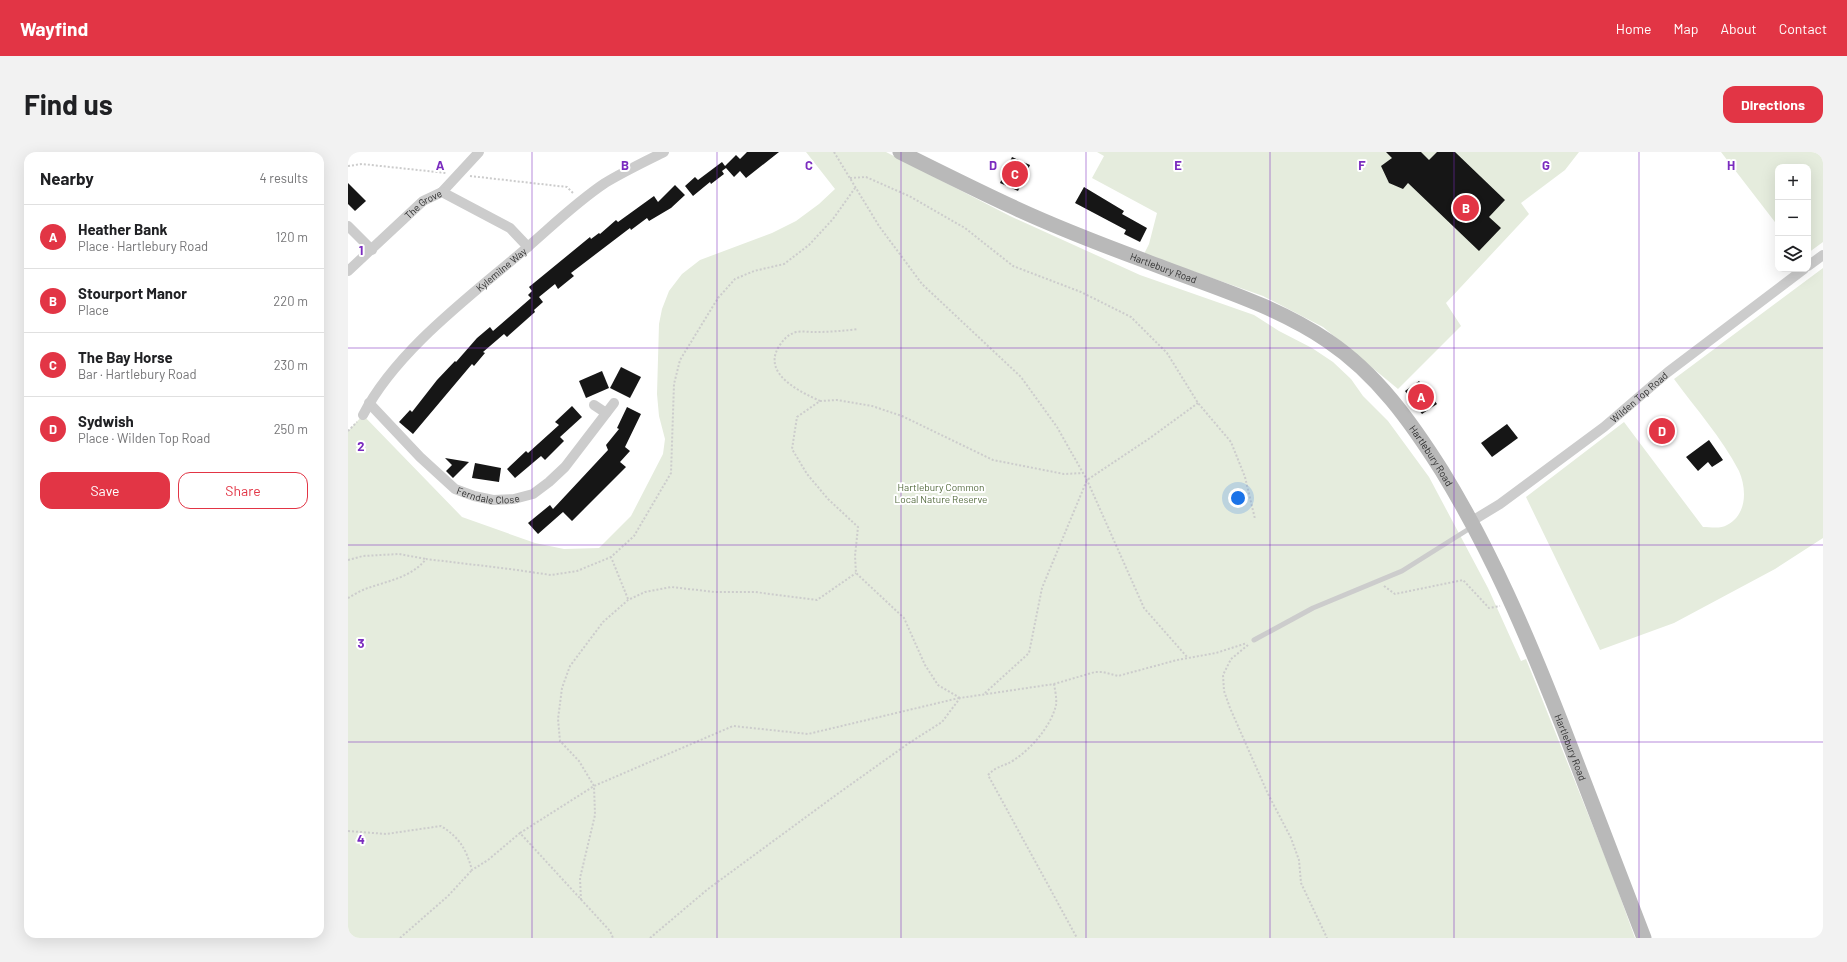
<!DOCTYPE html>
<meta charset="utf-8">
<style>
:root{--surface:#fff;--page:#f2f2f2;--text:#202124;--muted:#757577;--line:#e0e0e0;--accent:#e23545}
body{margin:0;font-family:Barlow,sans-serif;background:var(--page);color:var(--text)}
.controls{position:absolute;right:12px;top:12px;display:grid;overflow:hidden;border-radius:8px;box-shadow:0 4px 16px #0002}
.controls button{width:36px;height:36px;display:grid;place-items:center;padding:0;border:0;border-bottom:1px solid var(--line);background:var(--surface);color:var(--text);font:20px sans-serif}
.you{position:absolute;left:890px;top:346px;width:14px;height:14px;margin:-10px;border:3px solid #fff;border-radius:50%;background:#1a73e8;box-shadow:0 0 0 6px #1a73e833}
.badge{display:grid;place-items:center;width:26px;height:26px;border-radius:50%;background:var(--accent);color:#fff;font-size:13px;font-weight:700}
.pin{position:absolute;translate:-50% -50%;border:2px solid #fff;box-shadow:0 1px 4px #0006}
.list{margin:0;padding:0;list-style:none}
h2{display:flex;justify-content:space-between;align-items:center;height:52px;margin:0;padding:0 16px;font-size:17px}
h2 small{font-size:13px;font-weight:400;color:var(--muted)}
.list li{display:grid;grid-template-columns:26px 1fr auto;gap:12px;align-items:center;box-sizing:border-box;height:64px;padding:0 16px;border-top:1px solid var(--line)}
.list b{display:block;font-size:15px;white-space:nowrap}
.list p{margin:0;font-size:13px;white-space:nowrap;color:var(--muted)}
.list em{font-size:13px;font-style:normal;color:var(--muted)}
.actions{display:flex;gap:8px;padding:12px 16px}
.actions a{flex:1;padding:9px 0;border:1px solid var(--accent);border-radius:12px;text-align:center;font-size:14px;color:var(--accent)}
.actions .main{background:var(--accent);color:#fff}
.icon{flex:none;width:22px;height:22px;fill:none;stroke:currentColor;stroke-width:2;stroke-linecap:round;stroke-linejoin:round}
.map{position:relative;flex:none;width:1475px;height:786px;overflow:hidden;border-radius:12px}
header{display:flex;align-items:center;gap:24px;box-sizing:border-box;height:56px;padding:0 20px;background:var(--accent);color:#fff}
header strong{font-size:19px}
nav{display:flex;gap:22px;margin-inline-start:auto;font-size:14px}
.intro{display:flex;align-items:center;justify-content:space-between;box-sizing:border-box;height:96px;padding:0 24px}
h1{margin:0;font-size:28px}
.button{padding:10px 18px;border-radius:12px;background:var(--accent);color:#fff;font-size:14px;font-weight:700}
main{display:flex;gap:24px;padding:0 24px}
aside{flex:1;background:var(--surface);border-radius:12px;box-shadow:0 4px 16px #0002}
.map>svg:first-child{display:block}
.green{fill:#e5ecdd}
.building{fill:#161616}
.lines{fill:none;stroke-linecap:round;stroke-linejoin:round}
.path{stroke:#ccc;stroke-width:2;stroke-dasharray:2 2;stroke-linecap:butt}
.service{stroke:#ccc;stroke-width:5}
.minor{stroke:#ccc;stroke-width:10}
.secondary{stroke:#b9b9b9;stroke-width:15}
.grid{fill:none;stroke:#7b2cbf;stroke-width:1;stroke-opacity:0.55}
.labels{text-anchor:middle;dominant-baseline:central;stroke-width:4;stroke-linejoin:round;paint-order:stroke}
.street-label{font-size:10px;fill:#2f2f2f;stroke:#fff}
.park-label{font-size:10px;fill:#536a3d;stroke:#fff}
.grid-label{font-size:13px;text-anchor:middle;font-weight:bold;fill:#7b2cbf;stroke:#fff;stroke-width:4;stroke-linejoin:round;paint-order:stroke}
</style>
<header>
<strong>Wayfind</strong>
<nav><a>Home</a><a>Map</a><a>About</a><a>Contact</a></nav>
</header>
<div class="intro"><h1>Find us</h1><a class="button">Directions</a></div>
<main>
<aside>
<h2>Nearby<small>4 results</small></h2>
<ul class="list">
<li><span class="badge">A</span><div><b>Heather Bank</b><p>Place · Hartlebury Road</p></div><em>120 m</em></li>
<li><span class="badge">B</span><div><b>Stourport Manor</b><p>Place</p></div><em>220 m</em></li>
<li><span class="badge">C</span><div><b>The Bay Horse</b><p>Bar · Hartlebury Road</p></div><em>230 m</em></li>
<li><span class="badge">D</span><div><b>Sydwish</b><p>Place · Wilden Top Road</p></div><em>250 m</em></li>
</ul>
<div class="actions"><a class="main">Save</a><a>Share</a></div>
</aside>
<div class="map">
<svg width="1475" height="786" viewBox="0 0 1475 786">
<rect width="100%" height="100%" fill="#fff"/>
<g class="green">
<path d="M458 0H538L662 64 792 123 906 163 931 179 964 196 985 210 1003 227 1015 244 1040 269 1081 325 1140 436 1173 509 1178 507 1264 722 1287 786H0V279L15 263 114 365 187 391 216 397 251 396 283 364 315 302 317 287 311 264 309 242 311 172 314 157 321 139 334 122 352 108 424 81 448 69 471 52 487 37Z"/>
<path d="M749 0H1231L1217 18 1173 51 1181 62 1098 151 1113 174 1050 237 975 175 915 144 796 102 801 92 809 61 744 26 756 4Z"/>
<path d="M1373 0H1475V90L1460 101V15H1430V74Z"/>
<path d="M1475 116V386L1427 417 1326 471 1252 498 1178 345 1276 270 1355 375C1362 375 1373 377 1379 373 1399 363 1399 337 1391 319 1374 286 1348 257 1326 227Z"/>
</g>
<g class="building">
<path d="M399 0H431L398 26 392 19 386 25 378 16 374 19 376 22 363 32 362 30 345 44 337 34 347 25 350 28 374 10 377 14 388 3 392 7Z"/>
<path d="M1038 0H1073L1081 8 1089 0H1107L1157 48 1141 65 1153 76 1131 99 1060 31 1055 37 1041 31 1033 14 1044 6Z"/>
<path d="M664 5 682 13 670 39 652 31Z"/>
<path d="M0 31 18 49 7 59 0 52Z"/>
<path d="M327 33 337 43 323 56 301 69 299 66 283 78 282 76 223 121 226 124 210 137 207 132 191 145 195 150 186 158 187 160 159 185 156 182 135 200 137 201 126 214 124 212 65 282 51 270 62 258 64 260 89 228 107 209 108 210 129 186 142 175 145 179 183 146 180 143 184 139 181 135 242 85 243 87 251 81 252 82 268 68 270 70 306 44 310 50Z"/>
<path d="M736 35 776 59 774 62 799 76 792 90 776 82 778 78 727 51Z"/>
<path d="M273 215 293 225 282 246 262 236Z"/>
<path d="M254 219 261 236 238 246 231 229Z"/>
<path d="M1071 229 1089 252 1074 262 1057 239Z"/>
<path d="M224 254 234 265 212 285 216 289 197 308 193 304 167 326 159 317 178 299 180 301 211 273 207 270Z"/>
<path d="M279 255 293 262 277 295 282 299 272 310 278 315 224 369 215 360 190 382 180 371 202 353 205 357 260 298 258 293 271 277 269 276Z"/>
<path d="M1316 266 1327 279 1313 291 1301 279Z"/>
<path d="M1159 272 1170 286 1144 305 1133 291Z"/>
<path d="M1361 288 1375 308 1364 315 1360 310 1350 319 1338 305Z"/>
<path d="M97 306 121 310 105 326 98 319 104 313Z"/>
<path d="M127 311 153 316 151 330 124 326Z"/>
</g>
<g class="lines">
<g class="path">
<path d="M486 0 531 74 574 132 673 225 709 275 739 328 796 456 840 506"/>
<path d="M0 14 14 12 98 21"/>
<path d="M122 24 219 35 226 42"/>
<path d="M502 26 518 25 561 44 617 76 665 114 733 140 783 165 819 201 850 251 883 290 897 325 907 367"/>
<path d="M472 249C453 240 415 223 430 196 435 188 439 183 448 180 453 179 461 180 467 180 481 180 495 179 510 177"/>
<path d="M0 279 9 270"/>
<path d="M0 408 15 404 51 402 78 407"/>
<path d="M1036 434 1047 442 1115 428 1141 456 1152 454"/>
<path d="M0 446C6 443 13 438 20 436 40 429 64 425 78 407L162 417 203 423 229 419 263 405"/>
<path d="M280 447 263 405 286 384 323 321 326 232 332 208 370 146 387 127 406 119 436 112 461 93 485 67 507 36"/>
<path d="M900 493 883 507 875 523 876 539 882 556 920 642 943 686 951 708 953 731 979 786"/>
<path d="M706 532C707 538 709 547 708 553 703 574 684 596 666 608 656 615 651 612 640 623L729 786"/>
<path d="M637 541 681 501 694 436 739 328 802 286 850 251"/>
<path d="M612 546 590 533 577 513 556 466 508 421 507 404 510 375 480 347 459 322 444 297 449 265 472 249 489 248 524 254 554 264 645 308 716 322 735 321"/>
<path d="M0 679 38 682 93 674C112 686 118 697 124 718L140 708 172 681 262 779 265 786"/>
<path d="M172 681 246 634 385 574 460 582 611 546"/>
<path d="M233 748 232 726 247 663 246 634 231 609 212 589 210 567 214 536 222 514 255 470 280 448 297 440 323 435 367 440H407L469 448 508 421"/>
<path d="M52 786 100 744 124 718"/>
<path d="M302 786 360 737 488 643 561 591 594 570 612 546 706 532 747 520H755L770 524 829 508 868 501 899 491"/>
</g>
<path class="service" d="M906 488 965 456 1054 419 1124 375"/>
<g class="minor">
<path d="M94 40 131 0"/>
<path d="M0 74 24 98"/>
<path d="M1460 114 1475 103"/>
<path id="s1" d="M0 119 75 49 94 40 162 76 180 95"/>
<path id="s2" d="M21 251 72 305 107 337 126 344 145 348 166 347 185 342 201 330 217 315 266 251"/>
<path d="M246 253 258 261"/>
<path id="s3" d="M15 263C48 199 121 145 175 99 202 76 227 51 257 31 275 20 296 10 316 0"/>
<path id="s4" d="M1124 369 1152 352 1256 275 1320 220 1456 117"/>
</g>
<path class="secondary" id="s5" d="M552 0C590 19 628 38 667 56 708 75 752 92 795 108 858 133 924 151 980 189 1029 222 1063 270 1094 319 1143 399 1179 483 1213 570 1241 642 1269 714 1296 786"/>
</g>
<path class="grid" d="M184 0V786M369 0V786M553 0V786M738 0V786M922 0V786M1106 0V786M1291 0V786M0 196H1475M0 393H1475M0 590H1475"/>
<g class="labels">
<g class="street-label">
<text stroke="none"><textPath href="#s1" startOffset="101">The Grove</textPath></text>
<text stroke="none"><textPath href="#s5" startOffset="288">Hartlebury Road</textPath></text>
<text stroke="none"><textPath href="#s3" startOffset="202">Kylemilne Way</textPath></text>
<text stroke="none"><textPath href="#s4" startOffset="208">Wilden Top Road</textPath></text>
<text stroke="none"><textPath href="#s5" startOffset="624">Hartlebury Road</textPath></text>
<text stroke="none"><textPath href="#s2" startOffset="156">Ferndale Close</textPath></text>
<text stroke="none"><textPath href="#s5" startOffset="948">Hartlebury Road</textPath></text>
</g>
<g class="park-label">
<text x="593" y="335">Hartlebury Common<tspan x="593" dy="12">Local Nature Reserve</tspan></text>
</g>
</g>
<g class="grid-label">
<text x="92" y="18">A</text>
<text x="277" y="18">B</text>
<text x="461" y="18">C</text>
<text x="645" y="18">D</text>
<text x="830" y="18">E</text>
<text x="1014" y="18">F</text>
<text x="1198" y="18">G</text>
<text x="1383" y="18">H</text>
<text x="13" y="103">1</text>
<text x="13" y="299">2</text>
<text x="13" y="496">3</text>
<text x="13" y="692">4</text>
</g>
</svg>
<div class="controls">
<button>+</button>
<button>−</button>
<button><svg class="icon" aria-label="layers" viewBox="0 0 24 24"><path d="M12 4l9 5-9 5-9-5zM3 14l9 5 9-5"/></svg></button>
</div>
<div class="you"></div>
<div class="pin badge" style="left:1073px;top:245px">A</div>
<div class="pin badge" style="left:1118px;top:56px">B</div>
<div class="pin badge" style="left:667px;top:22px">C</div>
<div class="pin badge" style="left:1314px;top:279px">D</div>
</div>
</main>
